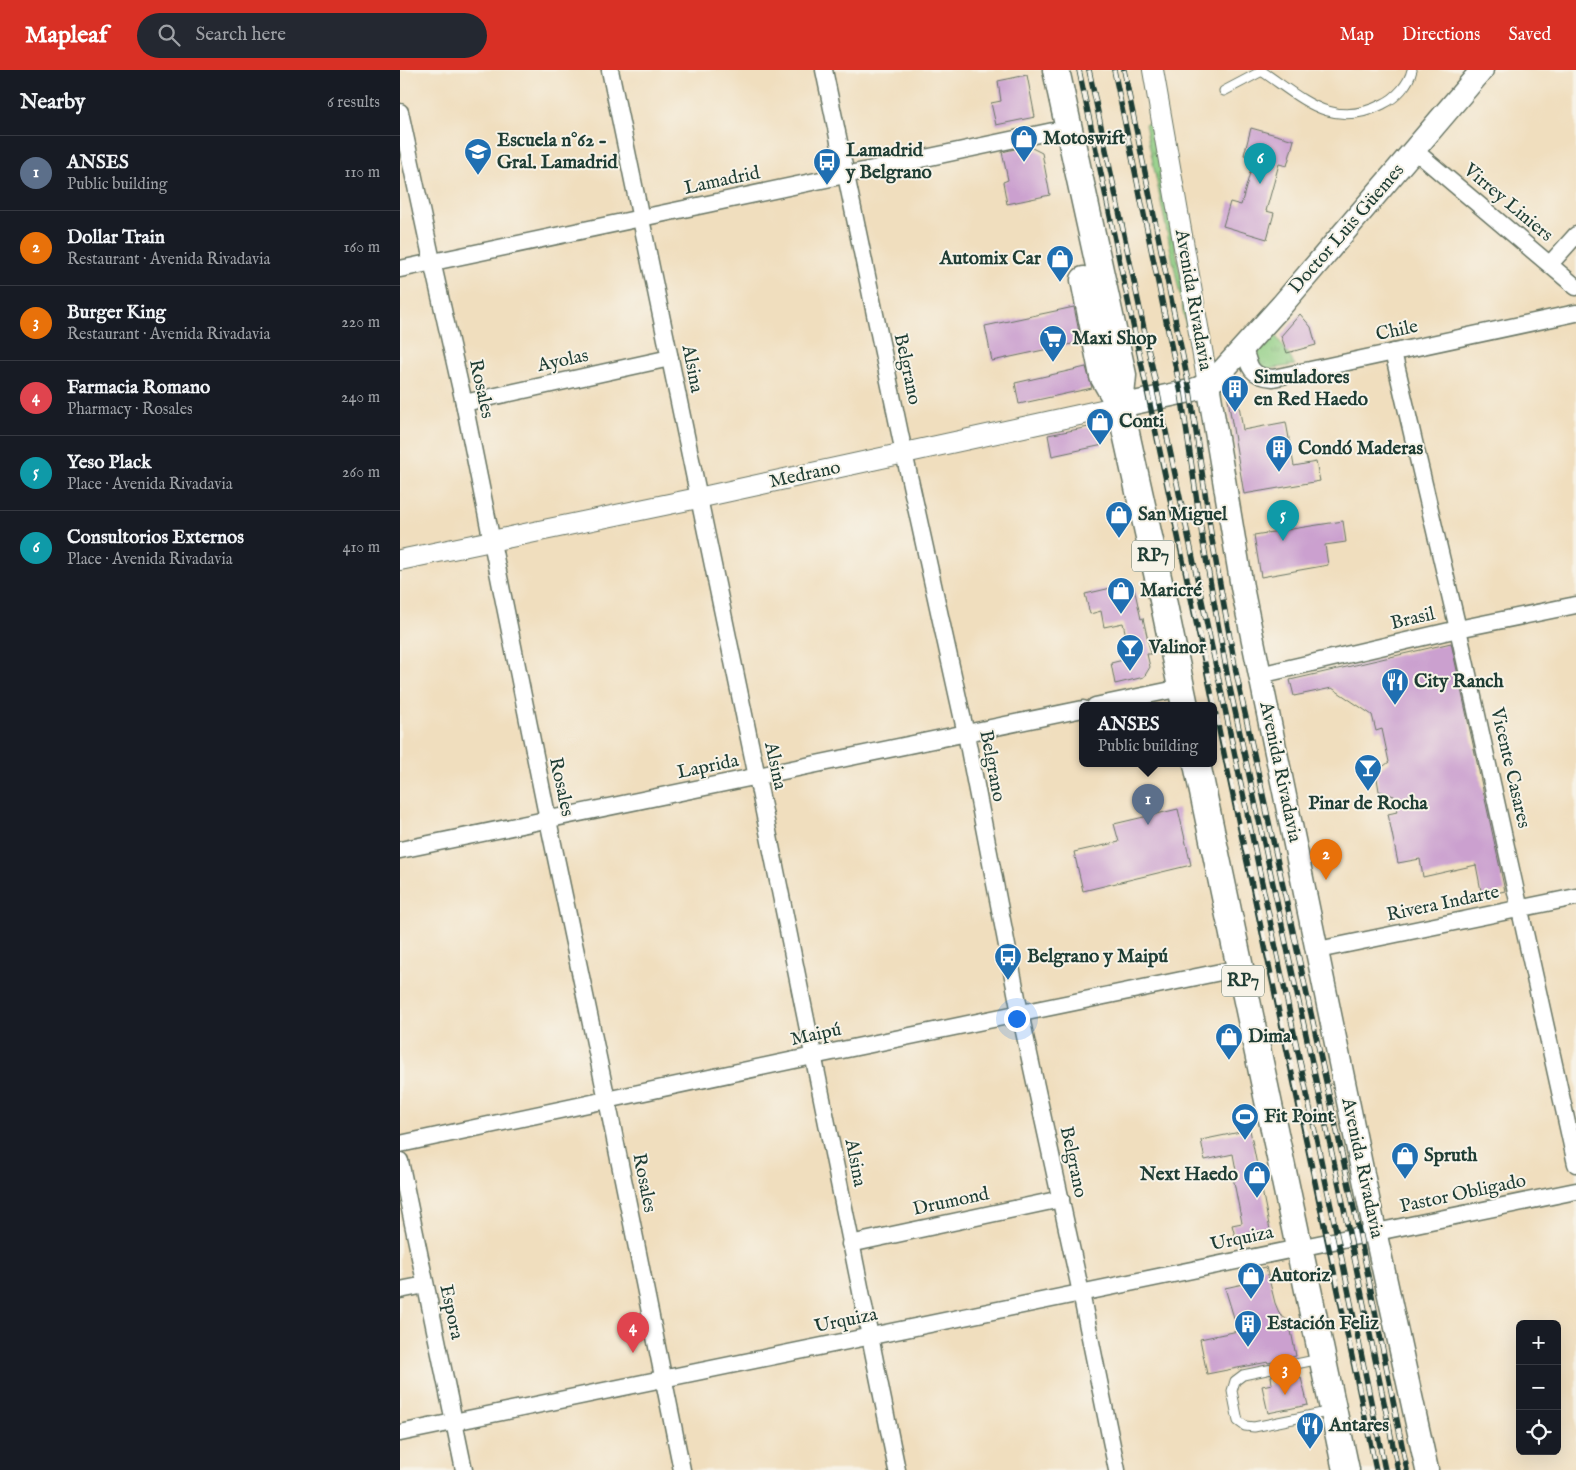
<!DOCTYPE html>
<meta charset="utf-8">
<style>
:root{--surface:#171b24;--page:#242831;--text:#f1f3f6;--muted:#9ea1a6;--line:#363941;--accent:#d93025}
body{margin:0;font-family:"IM FELL English",serif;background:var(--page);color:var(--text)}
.controls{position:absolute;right:15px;bottom:15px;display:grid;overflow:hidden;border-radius:8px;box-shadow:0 5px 20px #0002}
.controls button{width:45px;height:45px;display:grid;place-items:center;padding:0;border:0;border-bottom:1px solid var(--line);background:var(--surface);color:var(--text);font:25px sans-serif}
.you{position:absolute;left:616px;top:948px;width:18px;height:18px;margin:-12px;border:4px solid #fff;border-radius:50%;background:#1a73e8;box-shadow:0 0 0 8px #1a73e833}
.badge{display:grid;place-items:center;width:32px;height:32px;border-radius:50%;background:var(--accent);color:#fff;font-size:16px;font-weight:700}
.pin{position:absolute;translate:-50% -41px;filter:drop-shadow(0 1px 2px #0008)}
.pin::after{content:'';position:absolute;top:26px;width:18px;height:15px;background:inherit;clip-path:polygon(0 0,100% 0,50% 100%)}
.popup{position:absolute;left:679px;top:632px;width:138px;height:65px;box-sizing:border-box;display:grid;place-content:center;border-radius:8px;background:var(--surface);filter:drop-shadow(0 1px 4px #0005);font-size:16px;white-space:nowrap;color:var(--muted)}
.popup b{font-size:19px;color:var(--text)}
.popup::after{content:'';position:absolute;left:50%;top:100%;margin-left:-10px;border:10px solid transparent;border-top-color:var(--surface)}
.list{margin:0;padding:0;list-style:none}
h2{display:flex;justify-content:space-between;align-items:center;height:65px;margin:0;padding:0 20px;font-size:21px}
h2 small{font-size:16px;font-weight:400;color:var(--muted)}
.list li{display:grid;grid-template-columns:32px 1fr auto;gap:15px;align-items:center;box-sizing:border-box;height:75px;padding:0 20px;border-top:1px solid var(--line)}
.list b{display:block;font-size:19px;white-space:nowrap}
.list p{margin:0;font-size:16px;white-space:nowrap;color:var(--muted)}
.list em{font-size:16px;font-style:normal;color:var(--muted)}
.icon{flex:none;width:28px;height:28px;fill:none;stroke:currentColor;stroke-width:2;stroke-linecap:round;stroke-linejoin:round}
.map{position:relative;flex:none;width:1176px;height:1400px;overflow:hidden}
header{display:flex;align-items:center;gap:30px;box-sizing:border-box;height:70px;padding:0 25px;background:var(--accent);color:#fff}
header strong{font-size:24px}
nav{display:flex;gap:28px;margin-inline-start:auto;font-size:18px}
.search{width:350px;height:45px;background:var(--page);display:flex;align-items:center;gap:12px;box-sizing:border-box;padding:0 18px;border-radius:28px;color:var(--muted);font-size:19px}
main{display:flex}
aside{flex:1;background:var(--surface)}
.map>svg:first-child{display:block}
.grass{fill:url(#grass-tufts);stroke:#58865c}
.building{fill:#cba0cf}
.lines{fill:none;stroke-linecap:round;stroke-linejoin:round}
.service-casing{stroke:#687564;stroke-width:11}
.minor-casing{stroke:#687564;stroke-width:19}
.tertiary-casing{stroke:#687564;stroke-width:22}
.secondary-casing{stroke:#687564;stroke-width:25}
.primary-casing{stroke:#687564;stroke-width:29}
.service{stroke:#fff;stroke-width:9}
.minor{stroke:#fff;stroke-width:16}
.tertiary{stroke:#fff;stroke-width:20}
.secondary{stroke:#fff;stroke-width:22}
.primary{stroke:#fff;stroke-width:26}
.rail-casing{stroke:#1f3d34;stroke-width:5.5}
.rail{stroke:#f7f3e8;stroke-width:4;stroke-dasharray:11;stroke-linecap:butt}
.labels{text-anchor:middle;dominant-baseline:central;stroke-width:4;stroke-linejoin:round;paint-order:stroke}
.shield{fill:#f7f3e8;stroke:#60746a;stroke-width:1}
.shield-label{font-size:18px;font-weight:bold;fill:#1f3d34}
.poi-label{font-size:19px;font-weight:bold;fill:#1f3d34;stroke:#f7f3e8;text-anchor:start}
.street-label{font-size:19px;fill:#1f3d34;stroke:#f7f3e8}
</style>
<header>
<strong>Mapleaf</strong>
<div class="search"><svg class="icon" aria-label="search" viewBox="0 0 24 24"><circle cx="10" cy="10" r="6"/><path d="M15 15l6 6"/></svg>Search here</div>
<nav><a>Map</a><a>Directions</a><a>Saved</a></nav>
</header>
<main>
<aside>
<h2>Nearby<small>6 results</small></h2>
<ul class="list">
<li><span class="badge" style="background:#5c6f8a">1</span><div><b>ANSES</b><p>Public building</p></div><em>110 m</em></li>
<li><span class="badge" style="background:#e8710a">2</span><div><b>Dollar Train</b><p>Restaurant · Avenida Rivadavia</p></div><em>160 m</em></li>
<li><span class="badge" style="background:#e8710a">3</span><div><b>Burger King</b><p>Restaurant · Avenida Rivadavia</p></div><em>220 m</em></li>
<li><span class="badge" style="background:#e0444e">4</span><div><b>Farmacia Romano</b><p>Pharmacy · Rosales</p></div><em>240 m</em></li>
<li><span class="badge" style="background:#0f9aa8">5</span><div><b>Yeso Plack</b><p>Place · Avenida Rivadavia</p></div><em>260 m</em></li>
<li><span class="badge" style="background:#0f9aa8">6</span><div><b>Consultorios Externos</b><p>Place · Avenida Rivadavia</p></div><em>410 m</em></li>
</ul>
</aside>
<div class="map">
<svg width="1176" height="1400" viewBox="0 0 1176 1400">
<defs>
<pattern id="grass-tufts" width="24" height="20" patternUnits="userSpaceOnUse" patternTransform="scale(1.25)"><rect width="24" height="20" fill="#90ce84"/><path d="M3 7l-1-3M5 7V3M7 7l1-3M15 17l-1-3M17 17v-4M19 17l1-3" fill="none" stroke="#75a86d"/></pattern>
</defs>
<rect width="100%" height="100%" fill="#f7f3e8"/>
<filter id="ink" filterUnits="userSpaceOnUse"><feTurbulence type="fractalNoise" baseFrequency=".02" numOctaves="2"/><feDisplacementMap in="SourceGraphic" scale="10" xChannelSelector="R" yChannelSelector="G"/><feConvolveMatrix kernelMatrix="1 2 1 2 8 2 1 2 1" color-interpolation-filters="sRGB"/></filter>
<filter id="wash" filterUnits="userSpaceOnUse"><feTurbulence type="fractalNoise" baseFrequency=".0096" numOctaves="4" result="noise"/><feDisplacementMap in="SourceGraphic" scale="20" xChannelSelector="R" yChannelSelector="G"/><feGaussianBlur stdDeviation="1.12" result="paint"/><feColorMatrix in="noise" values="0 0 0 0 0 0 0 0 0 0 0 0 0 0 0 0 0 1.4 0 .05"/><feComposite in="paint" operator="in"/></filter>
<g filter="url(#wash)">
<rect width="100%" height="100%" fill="#f0debe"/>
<g class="grass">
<path d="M754 52 790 262 786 255 745 54Z"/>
<path d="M874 263 895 295 862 300 855 290V285Z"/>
</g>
<g id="blocks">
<g class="building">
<path d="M627 5 635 47 596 55 591 33 601 31 598 11Z"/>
<path d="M851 58 894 70 887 96 879 94 866 141 874 143 867 169 823 156 830 132 841 135 854 88 844 85Z"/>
<path d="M628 76 642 83 650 125 607 134 603 112 608 110 602 82Z"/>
<path d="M674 237 681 272 592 291 585 256Z"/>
<path d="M900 244 911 257 916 275 887 283 881 266Z"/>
<path d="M686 297 692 318 619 334 615 313Z"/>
<path d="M835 310 843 360 886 352 894 396 916 392 920 411 844 424 826 317 831 311Z"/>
<path d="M699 355 703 375 652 386 648 365Z"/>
<path d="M943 451 946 472 925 475 928 495 861 507 854 465Z"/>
<path d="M733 513 741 549 743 548 751 584H747L750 597 744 607 715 614 711 593 731 588 723 553 704 557 701 541 690 544 685 524Z"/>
<path d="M1051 573 1105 821 1082 826 1076 795 1023 807 1020 789 998 793 988 744 997 742 994 726 979 721 976 702 989 692 982 659 976 661 972 645 932 618 894 626 890 610Z"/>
<path d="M778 739 791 795 683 821 674 782 719 772 714 754Z"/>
<path d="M850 1060 870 1160 867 1164 836 1170 832 1155 842 1153 833 1107 837 1106 833 1084 805 1090 801 1070Z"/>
<path d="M866 1197 875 1233 880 1245 889 1251 896 1286 868 1293V1292L807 1304 800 1269 838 1261 825 1218 843 1214 841 1203Z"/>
<path d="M886 1302 888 1311 901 1308 908 1335 868 1343 862 1316 872 1314 871 1306Z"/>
</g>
</g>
</g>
<g filter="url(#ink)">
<use href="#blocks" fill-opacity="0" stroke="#687564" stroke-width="1"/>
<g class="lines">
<defs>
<g id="service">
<path d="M860 0C901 27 931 61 983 34 996 28 1009 14 1012 0"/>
<path d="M824 21 862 1"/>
<path d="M920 1289 843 1305 835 1311 832 1321 838 1351 845 1356 854 1357 932 1341"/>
</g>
<g id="minor">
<path d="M210 0 357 707 497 1400"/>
<path d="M424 0 504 383 566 664 620 943 681 1223 717 1400"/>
<path d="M0 42 32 191 64 333 148 750 207 1030 282 1400"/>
<path d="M1014 80 1176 217"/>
<path d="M1150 194 1176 165"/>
<path d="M0 199C218 154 435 106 653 61"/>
<path d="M844 277C849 297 850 306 873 308L1176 243"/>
<path d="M993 282 1058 559 1176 1094"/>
<path d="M64 333 270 288"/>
<path d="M860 605 1058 559 1176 535"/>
<path d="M695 636 781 618"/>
<path d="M0 780 683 639"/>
<path d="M918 880 1176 827"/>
<path d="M0 1074 413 986 840 898"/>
<path d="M0 1091 64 1400"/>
<path d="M450 1174 661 1129"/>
<path d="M0 1220 25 1215"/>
<path d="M0 1363 1176 1121"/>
</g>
<g id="tertiary">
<path d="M753 0 808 314"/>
<path d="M0 490 298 428 720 336"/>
</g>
<g id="secondary">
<path d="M808 314 842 517 860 605 970 1138 1027 1400"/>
<path d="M720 336 790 321 799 318 815 309 844 277 882 235 1082 0"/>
</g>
<g id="primary">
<path d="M656 0 723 305 720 336 763 530 785 636"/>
<path d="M684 210 703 306 720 336"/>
<path d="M797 694 946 1400"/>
</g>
</defs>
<use href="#service" class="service-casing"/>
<use href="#minor" class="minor-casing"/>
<use href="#tertiary" class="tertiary-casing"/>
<use href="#secondary" class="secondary-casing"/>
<use href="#primary" class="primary-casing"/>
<use href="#service" class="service"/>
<use href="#minor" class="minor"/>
<use href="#tertiary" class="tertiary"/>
<use href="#secondary" class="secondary"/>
<use href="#primary" class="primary"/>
<defs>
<g id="rail">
<path d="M679 0C778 467 880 933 976 1400"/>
<path d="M689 0 938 1170 985 1400"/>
<path d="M714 0 781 323 803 472 828 609 942 1129 998 1400"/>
<path d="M724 0 790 321 812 470 837 607 960 1166 1007 1400"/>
</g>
</defs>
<use href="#rail" class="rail-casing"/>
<use href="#rail" class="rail"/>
</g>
</g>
<defs>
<symbol id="shop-pin" viewBox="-11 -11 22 30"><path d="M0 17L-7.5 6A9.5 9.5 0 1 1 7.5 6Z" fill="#1f6fb2" stroke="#f7f3e8"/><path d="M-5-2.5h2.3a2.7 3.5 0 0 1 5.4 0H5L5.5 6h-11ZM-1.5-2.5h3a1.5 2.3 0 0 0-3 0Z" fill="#fff"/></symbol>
<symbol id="school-pin" viewBox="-11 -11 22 30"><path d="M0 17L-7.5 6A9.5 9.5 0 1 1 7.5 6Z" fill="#1f6fb2" stroke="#f7f3e8"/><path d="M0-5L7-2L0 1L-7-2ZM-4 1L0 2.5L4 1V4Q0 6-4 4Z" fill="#fff"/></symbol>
<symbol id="bus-pin" viewBox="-11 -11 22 30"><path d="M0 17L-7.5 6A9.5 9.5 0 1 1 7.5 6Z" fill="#1f6fb2" stroke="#f7f3e8"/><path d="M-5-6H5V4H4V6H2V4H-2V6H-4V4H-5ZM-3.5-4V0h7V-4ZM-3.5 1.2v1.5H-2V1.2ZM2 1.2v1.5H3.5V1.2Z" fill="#fff"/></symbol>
<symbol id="supermarket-pin" viewBox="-11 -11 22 30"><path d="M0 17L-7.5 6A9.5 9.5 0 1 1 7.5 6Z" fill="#1f6fb2" stroke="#f7f3e8"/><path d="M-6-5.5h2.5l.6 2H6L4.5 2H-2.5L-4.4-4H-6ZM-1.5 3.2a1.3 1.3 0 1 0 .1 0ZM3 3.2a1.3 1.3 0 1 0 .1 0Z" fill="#fff"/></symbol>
<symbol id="building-pin" viewBox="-11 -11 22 30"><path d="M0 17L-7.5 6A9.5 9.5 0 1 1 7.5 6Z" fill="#1f6fb2" stroke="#f7f3e8"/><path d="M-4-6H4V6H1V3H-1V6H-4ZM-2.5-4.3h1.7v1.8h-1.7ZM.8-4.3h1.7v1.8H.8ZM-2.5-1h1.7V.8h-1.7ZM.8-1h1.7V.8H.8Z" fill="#fff"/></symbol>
<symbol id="bar-pin" viewBox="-11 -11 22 30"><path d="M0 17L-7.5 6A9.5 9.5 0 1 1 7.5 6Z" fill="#1f6fb2" stroke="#f7f3e8"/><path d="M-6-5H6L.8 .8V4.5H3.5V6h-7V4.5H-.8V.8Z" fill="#fff"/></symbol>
<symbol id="restaurant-pin" viewBox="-11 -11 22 30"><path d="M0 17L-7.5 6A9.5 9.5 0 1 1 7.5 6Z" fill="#1f6fb2" stroke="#f7f3e8"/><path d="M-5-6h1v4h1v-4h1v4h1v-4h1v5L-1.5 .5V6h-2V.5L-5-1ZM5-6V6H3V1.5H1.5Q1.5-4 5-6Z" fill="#fff"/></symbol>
<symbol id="stadium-pin" viewBox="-11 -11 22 30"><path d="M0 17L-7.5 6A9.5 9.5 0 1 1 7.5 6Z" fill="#1f6fb2" stroke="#f7f3e8"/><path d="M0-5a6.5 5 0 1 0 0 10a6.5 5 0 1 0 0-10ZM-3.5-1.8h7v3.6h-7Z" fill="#fff"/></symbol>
</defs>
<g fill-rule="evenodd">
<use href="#shop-pin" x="608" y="53" width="32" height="43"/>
<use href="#school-pin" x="62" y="66" width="32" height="43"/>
<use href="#bus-pin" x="411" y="76" width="32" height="43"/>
<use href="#shop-pin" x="644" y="173" width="32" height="43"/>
<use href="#supermarket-pin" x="637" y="253" width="32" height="43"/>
<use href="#building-pin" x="819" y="303" width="32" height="43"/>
<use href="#shop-pin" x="684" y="336" width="32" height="43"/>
<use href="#building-pin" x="863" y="363" width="32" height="43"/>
<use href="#shop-pin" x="703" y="429" width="32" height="43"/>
<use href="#shop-pin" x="705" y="505" width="32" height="43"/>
<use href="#bar-pin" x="714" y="562" width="32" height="43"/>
<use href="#restaurant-pin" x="979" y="596" width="32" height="43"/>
<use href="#bar-pin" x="952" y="682" width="32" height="43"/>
<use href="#bus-pin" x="592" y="871" width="32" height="43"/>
<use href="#shop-pin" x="813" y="951" width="32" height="43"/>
<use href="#stadium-pin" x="829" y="1031" width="32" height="43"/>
<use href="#shop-pin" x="989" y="1070" width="32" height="43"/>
<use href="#shop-pin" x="841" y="1089" width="32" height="43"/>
<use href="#shop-pin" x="835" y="1190" width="32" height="43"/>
<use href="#building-pin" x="832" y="1238" width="32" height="43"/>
<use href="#restaurant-pin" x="894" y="1340" width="32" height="43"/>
</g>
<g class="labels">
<g class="shield">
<rect x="732" y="470.5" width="42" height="31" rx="4"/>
<rect x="822" y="895.5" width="42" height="31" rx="4"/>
</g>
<g class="shield-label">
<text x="753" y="486">RP7</text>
<text x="843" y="911">RP7</text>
</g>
<g class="poi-label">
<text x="643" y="69">Motoswift</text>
<text x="97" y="71">Escuela n°62 -<tspan x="97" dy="22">Gral. Lamadrid</tspan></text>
<text x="446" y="81">Lamadrid<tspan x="446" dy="22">y Belgrano</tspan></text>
<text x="641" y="189" text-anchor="end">Automix Car</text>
<text x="672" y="269">Maxi Shop</text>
<text x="854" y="308">Simuladores<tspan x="854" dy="22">en Red Haedo</tspan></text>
<text x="719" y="352">Conti</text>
<text x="898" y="379">Condó Maderas</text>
<text x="738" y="445">San Miguel</text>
<text x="740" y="521">Maricré</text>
<text x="749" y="578">Valinor</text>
<text x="1014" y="612">City Ranch</text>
<text x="968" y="734" text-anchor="middle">Pinar de Rocha</text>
<text x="627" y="887">Belgrano y Maipú</text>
<text x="848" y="967">Dima</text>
<text x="864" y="1047">Fit Point</text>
<text x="1024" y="1086">Spruth</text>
<text x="838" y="1105" text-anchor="end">Next Haedo</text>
<text x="870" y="1206">Autoriz</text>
<text x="867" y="1254">Estación Feliz</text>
<text x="929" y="1356">Antares</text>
</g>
<g class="street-label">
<text transform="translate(322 111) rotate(-12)">Lamadrid</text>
<text transform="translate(1108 133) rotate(40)">Virrey Liniers</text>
<text transform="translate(947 159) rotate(-49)">Doctor Luis Güemes</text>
<text transform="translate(793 230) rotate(80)">Avenida Rivadavia</text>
<text transform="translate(997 261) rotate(-12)">Chile</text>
<text transform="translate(163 291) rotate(-12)">Ayolas</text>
<text transform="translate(292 299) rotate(79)">Alsina</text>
<text transform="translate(507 299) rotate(78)">Belgrano</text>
<text transform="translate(81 319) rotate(78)">Rosales</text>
<text transform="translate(405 405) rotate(-12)">Medrano</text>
<text transform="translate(1013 549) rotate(-13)">Brasil</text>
<text transform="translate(375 696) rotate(78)">Alsina</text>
<text transform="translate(592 696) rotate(79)">Belgrano</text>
<text transform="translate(308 697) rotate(-12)">Laprida</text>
<text transform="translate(1110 698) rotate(77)">Vicente Casares</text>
<text transform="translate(880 702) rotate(78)">Avenida Rivadavia</text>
<text transform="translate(161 717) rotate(78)">Rosales</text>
<text transform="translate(1043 834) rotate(-12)">Rivera Indarte</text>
<text transform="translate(416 965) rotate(-12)">Maipú</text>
<text transform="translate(673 1092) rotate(78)">Belgrano</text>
<text transform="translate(455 1093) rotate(79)">Alsina</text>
<text transform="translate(962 1098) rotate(78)">Avenida Rivadavia</text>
<text transform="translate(244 1113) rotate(79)">Rosales</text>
<text transform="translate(1063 1124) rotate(-12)">Pastor Obligado</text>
<text transform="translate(551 1132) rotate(-12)">Drumond</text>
<text transform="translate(842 1169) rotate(-12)">Urquiza</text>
<text transform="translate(51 1242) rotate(78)">Espora</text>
<text transform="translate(446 1251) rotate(-12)">Urquiza</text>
</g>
</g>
</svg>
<div class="controls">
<button>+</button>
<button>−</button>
<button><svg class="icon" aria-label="locate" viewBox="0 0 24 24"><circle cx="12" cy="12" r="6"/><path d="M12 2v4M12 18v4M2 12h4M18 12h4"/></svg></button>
</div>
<div class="you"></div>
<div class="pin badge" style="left:748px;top:755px;background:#5c6f8a">1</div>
<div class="popup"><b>ANSES</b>Public building</div>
<div class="pin badge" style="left:926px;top:810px;background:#e8710a">2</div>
<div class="pin badge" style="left:885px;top:1325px;background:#e8710a">3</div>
<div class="pin badge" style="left:233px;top:1283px;background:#e0444e">4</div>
<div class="pin badge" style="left:883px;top:471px;background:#0f9aa8">5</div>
<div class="pin badge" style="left:860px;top:114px;background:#0f9aa8">6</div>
</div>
</main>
